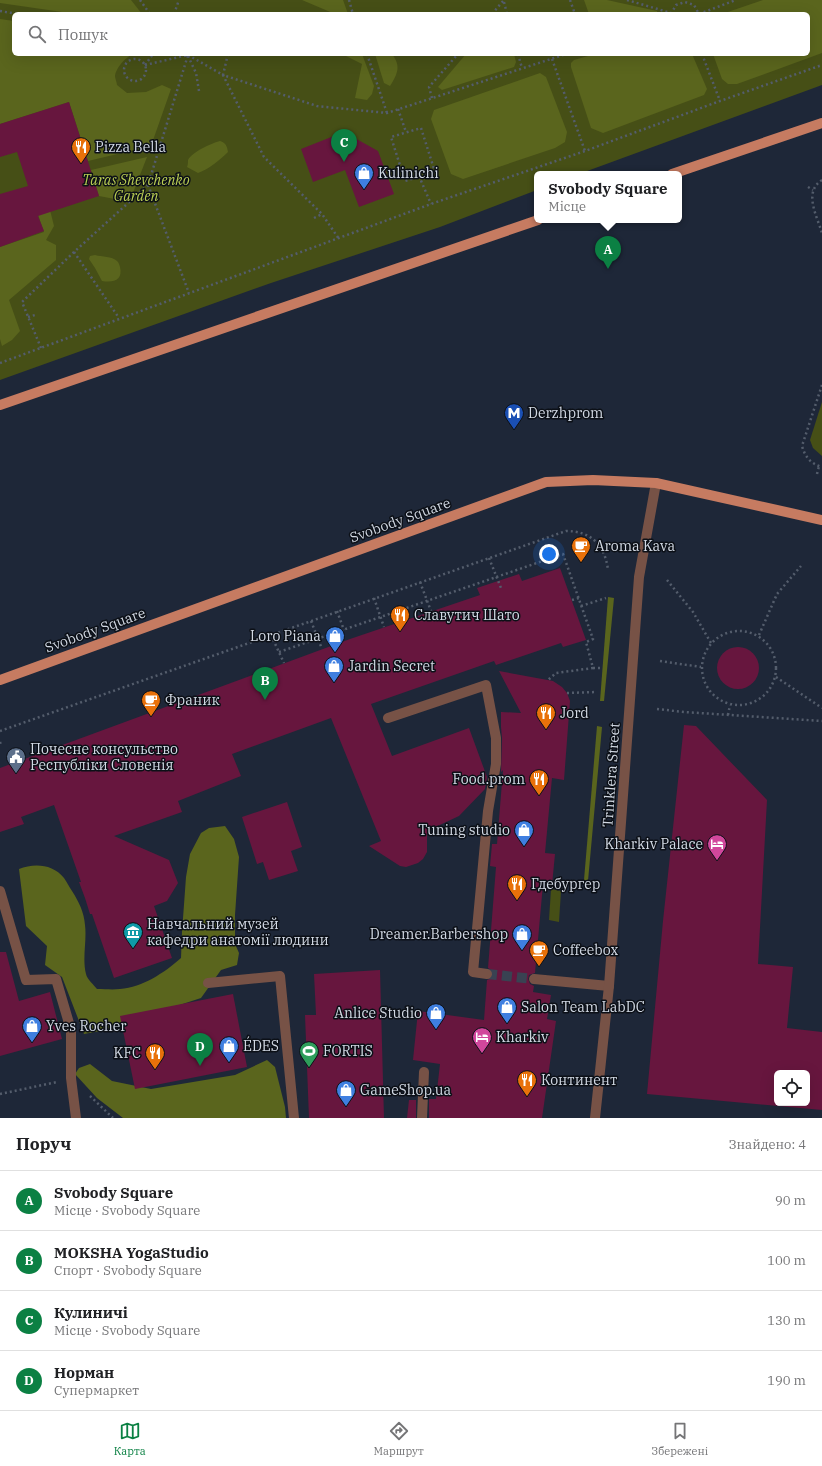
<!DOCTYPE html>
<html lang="uk">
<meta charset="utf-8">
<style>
:root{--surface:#fff;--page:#f6f6f6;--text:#202124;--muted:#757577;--line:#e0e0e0;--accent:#0b8043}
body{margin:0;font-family:"IBM Plex Serif",serif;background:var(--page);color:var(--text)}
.controls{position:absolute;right:12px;bottom:12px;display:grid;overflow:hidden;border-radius:6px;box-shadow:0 4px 16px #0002}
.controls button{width:36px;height:36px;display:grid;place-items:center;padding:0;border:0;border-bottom:1px solid var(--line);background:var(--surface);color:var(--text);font:20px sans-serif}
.you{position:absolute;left:549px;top:554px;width:14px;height:14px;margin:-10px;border:3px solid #fff;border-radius:50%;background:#1a73e8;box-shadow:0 0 0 6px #1a73e833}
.badge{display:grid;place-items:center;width:26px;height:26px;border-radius:50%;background:var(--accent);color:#fff;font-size:13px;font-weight:700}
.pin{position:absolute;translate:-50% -33px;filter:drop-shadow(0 1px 2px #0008)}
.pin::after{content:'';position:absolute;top:21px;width:14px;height:12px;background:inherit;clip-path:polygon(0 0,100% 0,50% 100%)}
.popup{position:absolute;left:534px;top:171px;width:148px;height:52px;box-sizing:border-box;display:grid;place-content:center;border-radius:6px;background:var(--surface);filter:drop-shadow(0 1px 3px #0005);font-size:13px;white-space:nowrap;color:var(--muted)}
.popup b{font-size:15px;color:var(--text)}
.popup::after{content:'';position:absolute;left:50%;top:100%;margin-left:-8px;border:8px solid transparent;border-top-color:var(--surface)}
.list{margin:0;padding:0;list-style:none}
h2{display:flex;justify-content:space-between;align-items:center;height:52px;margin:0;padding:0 16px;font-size:17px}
h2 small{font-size:13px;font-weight:400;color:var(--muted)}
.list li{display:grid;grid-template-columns:26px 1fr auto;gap:12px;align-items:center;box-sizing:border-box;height:60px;padding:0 16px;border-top:1px solid var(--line)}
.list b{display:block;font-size:15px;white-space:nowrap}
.list p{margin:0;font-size:13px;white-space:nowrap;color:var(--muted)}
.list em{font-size:13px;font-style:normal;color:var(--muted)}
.icon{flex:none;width:22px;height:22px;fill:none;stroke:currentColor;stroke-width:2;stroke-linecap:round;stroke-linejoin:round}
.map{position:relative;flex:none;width:822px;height:1118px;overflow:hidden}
.search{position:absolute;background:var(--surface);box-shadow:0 4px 16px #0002;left:12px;right:12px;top:12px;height:44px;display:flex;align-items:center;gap:10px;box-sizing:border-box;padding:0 14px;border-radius:6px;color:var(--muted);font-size:15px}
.sheet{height:292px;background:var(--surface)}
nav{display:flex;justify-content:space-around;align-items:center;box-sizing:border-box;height:56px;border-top:1px solid var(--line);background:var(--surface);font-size:11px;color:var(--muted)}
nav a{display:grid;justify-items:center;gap:2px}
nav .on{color:var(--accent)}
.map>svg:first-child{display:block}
.green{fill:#464f16;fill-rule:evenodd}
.forest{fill:#5a651d}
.building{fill:#67163e;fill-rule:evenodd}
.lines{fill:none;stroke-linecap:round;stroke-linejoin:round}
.minor-tunnel{stroke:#394252;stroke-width:10;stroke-dasharray:10 5;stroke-linecap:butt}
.path{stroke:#545d6c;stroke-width:2.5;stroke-dasharray:2 3;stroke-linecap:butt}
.minor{stroke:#775246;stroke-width:10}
.major{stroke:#c67b61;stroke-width:10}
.labels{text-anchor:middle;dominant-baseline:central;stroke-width:3;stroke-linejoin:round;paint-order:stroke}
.poi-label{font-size:14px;fill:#d2d9e4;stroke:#0c1017;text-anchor:start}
.park-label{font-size:14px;font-style:italic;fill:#bace53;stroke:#0c1017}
.street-label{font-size:14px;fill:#d2d9e4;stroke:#0c1017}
</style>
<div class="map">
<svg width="822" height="1118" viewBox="0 0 822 1118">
<rect width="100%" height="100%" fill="#1e2738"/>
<g class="green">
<path d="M0 0H822V85L579 174H537V190L440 227 271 283 0 380ZM14 14H808V54H14Z"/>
<path d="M822 402V456L813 448 810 440Z"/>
<path d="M551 889 561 891 559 922 549 920Z"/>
</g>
<g class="forest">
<path d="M0 0H131L142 14H76L0 3Z"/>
<path d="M302 0H343L348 14H335Z"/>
<path d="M584 0H607L657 11V14H589Z"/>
<path d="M763 0H822V53L737 84H728L722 79 713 54H808V14H722Z"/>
<path d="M0 19 14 21V54H134C126 56 116 68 115 76 115 78 117 83 117 85L127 93 146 92 162 85 171 89 151 146 88 161 69 102 0 124Z"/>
<path d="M342 54H362L374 86 372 94 367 100 355 98 362 64Z"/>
<path d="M375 54H392C401 66 398 73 390 86L384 83Z"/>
<path d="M466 54H514L516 62 514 67 442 90 438 87Z"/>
<path d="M595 54H692L707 89 704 95 603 133 591 128 571 67V63L574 60Z"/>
<path d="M540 73 546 77 567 132 565 142 555 148 463 179 451 174 431 119 434 110Z"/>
<path d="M220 141C226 143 227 146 228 152 220 160 209 169 198 173L187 167C188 165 188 162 188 160 192 152 212 143 220 141Z"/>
<path d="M147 157 133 193 120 200 99 196 91 170Z"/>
<path d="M49 206 54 226 46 240 56 245V260L9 300 20 331 12 340 2 346 0 339V247L44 232 36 209Z"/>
<path d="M95 255C102 257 112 256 117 261 119 263 119 264 120 267 123 280 114 283 102 281L95 268 89 259 90 256Z"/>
<path d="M608 597 614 598 604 701H600Z"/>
<path d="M597 726 602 727 588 881 584 880Z"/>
<path d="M225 826 234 839 239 857 235 915V944L239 953 237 965 221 970 201 998 100 1031 84 1034 62 977 45 965 47 946 26 926 19 869C34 863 53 864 64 878 67 882 69 887 72 891 79 902 84 912 85 925 87 941 82 958 86 974 87 979 94 985 97 989 105 989 112 990 120 989 143 987 164 973 181 958L182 932 186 877 190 854 201 833 209 828Z"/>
<path d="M267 1060 275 1067 285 1107 286 1118H123L97 1098 75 1074 79 1068 90 1064 112 1081 151 1089 235 1075Z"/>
</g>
<g class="building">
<path d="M69 102 99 196 38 216 44 231 0 247V194L28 186 17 152 0 157V124Z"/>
<path d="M344 132 378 151 394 194 359 207 345 170 313 182 301 149Z"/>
<path d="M560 568 586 640 563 647 561 643 496 665 494 661 371 704 392 756 469 728 487 777 485 789 459 816 427 831V852L423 859 418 863 406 867 400 866 369 846 381 841 331 718 232 754 241 776 178 801 182 812 114 836 169 860 178 883 167 901 154 906 172 958 114 978 92 914H90L85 898 79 882H81L54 805 21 817 24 824 0 832V768L350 639 480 595 477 588 519 574 522 581Z"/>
<circle cx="738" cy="668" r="21"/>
<path d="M499 671 553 681 562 687 567 693 570 701 564 780 552 778 545 853 555 854 552 885 543 884 535 973 529 975 528 979 530 984 534 986 533 992 551 995 547 1019 556 1021 542 1118H429V1099H436L440 1064 413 1060 418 1011 484 1020 487 980 492 978 493 975V971L488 968 496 867 490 866 492 844H497L503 770 501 772 502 738 501 727V712L521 713Z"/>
<path d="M684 725 696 726 767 800 758 964 793 967 787 1028 822 1032V1110L647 1094 663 921ZM777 1073H807V1103H777Z"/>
<path d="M287 802 302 847 291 851 298 871 269 880 263 862 257 864 242 817Z"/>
<path d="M0 952H6L19 1001 50 992 62 1039 0 1056Z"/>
<path d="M380 970 384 1118H309L305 1015H316L314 974Z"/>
<path d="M233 994 247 1067 135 1089 120 1016Z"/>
<path d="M409 1100H416V1118H407Z"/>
</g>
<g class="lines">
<path class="minor-tunnel" d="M487 974 534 979"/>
<g class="path">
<path d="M140 0 150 14"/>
<path d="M349 0 353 14"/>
<path d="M570 0 575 14"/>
<path d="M627 0 671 13"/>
<path d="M504 2 507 14"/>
<path d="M0 11 17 14"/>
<path d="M174 14 179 0"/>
<path d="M492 14 504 0"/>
<path d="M671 14 676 5 685 2 694 5 699 14"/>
<path d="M699 14 736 0"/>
<path d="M228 54 223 75 317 106 387 113 566 54"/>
<path d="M367 54 387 113"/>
<path d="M518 54 522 68"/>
<path d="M702 54 720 101"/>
<path d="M188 55 223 75 264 157 322 214 339 239"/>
<path d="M188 56 196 73 199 91"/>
<path d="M552 59 585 151"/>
<circle cx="135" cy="70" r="11"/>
<path d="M145 65 188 55"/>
<path d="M145 65 153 54"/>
<path d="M432 98 429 87 458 54"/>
<path d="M398 109 406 132"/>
<path d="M421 128 435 172 405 181 391 137Z"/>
<path d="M419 176 431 204"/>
<path d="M822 180C803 192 817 216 822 233"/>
<path d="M148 185 189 293"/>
<path d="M808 187 813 190"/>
<path d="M314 218 322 214"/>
<path d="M74 252 119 318"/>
<path d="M28 317 35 315"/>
<path d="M41 348 22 302 74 252 148 185 188 55"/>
<path d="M0 363 431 204 585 151 720 101 822 65"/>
<path d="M822 385 802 446C805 457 811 464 822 467"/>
<path d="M817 474 819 466"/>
<path d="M489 558 501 588"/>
<path d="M667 580 693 612 711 643"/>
<path d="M420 582 431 611"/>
<path d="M374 598 384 627"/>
<path d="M572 600 579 598"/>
<path d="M581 606 606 598"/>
<path d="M337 611 344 630"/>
<path d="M311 621 322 649"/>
<circle cx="739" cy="668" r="37"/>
<path d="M271 635 284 663"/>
<path d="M759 635 777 594 801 566"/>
<path d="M279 652 563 554 593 639 586 642 593 668 556 673 548 680"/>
<path d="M660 661 701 667"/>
<path d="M593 668H600"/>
<path d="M776 677 822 708"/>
<path d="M567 693 597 692"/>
<path d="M657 709 684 712 822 721"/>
<path d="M728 715 730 705"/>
<path d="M0 731 566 531C591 531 605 545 608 570"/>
<path d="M0 742 1 745H0"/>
<path d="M0 1094 57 1082"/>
<path d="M90 1096 113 1118"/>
</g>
<g class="minor">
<path d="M388 718 486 685 496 738V764L488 811 473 972 487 974"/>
<path d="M0 891 26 980 56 979 71 1030V1078L76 1118"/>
<path d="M534 979 609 986"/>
<path d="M208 983 280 976 294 1118"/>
<path d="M422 1118 424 1072"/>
<path d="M595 1118 609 986 639 577 656 483"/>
</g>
<g class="major">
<path d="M672 174 822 123"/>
<path d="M0 405 538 220"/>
<path d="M0 680 546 482 593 480 656 483 822 520"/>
</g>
</g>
<defs>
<symbol id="restaurant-pin" viewBox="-11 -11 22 30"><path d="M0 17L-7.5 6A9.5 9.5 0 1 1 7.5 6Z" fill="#e8710a" stroke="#0c1017"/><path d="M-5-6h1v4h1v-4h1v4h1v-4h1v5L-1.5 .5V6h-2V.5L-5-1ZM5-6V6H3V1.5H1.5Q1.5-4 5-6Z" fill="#fff"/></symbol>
<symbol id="shop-pin" viewBox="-11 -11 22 30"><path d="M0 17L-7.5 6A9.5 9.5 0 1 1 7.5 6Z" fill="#3f7fe0" stroke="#0c1017"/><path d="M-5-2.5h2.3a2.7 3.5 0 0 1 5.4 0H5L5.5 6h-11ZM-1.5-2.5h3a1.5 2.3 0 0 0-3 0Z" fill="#fff"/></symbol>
<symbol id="metro-pin" viewBox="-11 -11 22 30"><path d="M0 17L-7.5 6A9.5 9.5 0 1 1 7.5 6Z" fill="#1a4fb4" stroke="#0c1017"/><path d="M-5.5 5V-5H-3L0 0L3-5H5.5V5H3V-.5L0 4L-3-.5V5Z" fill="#fff"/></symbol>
<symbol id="cafe-pin" viewBox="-11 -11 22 30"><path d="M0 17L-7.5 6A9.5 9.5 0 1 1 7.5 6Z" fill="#e8710a" stroke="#0c1017"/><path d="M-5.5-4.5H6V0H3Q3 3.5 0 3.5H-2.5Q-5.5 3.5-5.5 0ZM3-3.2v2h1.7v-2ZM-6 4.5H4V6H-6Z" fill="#fff"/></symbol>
<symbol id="civic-pin" viewBox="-11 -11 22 30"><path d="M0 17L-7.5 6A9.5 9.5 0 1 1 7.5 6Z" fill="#5c6f8a" stroke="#0c1017"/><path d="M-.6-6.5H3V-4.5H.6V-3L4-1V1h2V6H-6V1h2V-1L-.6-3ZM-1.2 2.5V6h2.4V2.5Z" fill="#fff"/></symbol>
<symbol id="hotel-pin" viewBox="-11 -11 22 30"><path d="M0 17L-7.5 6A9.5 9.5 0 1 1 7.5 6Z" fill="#d1479c" stroke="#0c1017"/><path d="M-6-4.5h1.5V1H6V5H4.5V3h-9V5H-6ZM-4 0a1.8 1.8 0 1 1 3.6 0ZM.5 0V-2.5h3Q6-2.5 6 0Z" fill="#fff"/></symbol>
<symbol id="museum-pin" viewBox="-11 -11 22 30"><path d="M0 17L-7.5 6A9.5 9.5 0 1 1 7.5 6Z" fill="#0f9aa8" stroke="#0c1017"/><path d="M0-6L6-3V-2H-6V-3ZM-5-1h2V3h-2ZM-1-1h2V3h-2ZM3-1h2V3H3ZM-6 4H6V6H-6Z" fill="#fff"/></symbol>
<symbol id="stadium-pin" viewBox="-11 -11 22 30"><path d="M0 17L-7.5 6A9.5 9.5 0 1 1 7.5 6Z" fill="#2e9e5b" stroke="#0c1017"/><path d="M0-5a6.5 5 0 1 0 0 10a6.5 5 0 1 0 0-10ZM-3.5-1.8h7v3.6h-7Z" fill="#fff"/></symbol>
</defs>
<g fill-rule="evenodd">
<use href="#restaurant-pin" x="70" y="136" width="22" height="30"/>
<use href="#shop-pin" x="353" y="162" width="22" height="30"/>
<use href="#metro-pin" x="503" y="402" width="22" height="30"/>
<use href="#cafe-pin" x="570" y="535" width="22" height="30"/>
<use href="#restaurant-pin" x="389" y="604" width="22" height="30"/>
<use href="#shop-pin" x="324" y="625" width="22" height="30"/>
<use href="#shop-pin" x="323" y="655" width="22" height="30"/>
<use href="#cafe-pin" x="140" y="689" width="22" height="30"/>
<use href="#restaurant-pin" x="535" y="702" width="22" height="30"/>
<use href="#civic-pin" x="5" y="746" width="22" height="30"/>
<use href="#restaurant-pin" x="528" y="768" width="22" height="30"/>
<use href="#shop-pin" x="513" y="819" width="22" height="30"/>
<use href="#hotel-pin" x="706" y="833" width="22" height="30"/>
<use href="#restaurant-pin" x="506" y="873" width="22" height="30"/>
<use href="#museum-pin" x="122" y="921" width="22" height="30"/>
<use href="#shop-pin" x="511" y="923" width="22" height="30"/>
<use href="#cafe-pin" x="528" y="939" width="22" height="30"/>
<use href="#shop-pin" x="496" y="996" width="22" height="30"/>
<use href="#shop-pin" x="425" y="1002" width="22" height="30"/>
<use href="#shop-pin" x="21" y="1015" width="22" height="30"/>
<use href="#hotel-pin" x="471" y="1026" width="22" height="30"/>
<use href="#shop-pin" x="218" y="1035" width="22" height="30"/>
<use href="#stadium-pin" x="298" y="1040" width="22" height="30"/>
<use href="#restaurant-pin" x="144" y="1042" width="22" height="30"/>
<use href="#restaurant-pin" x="516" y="1069" width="22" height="30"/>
<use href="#shop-pin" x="335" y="1079" width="22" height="30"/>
</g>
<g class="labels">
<g class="poi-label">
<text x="95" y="147">Pizza Bella</text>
<text x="378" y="173">Kulinichi</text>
<text x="528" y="413">Derzhprom</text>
<text x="595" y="546">Aroma Kava</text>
<text x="414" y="615">Славутич Шато</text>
<text x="321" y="636" text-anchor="end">Loro Piana</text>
<text x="348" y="666">Jardin Secret</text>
<text x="165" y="700">Франик</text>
<text x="560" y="713">Jord</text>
<text x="30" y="749">Почесне консульство<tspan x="30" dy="16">Республіки Словенія</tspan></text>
<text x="525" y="779" text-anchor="end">Food.prom</text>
<text x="510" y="830" text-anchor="end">Tuning studio</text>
<text x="703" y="844" text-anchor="end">Kharkiv Palace</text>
<text x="531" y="884">Гдебургер</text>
<text x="147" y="924">Навчальний музей<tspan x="147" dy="16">кафедри анатомії людини</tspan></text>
<text x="508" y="934" text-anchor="end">Dreamer.Barbershop</text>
<text x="553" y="950">Coffeebox</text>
<text x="521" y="1007">Salon Team LabDC</text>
<text x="422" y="1013" text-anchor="end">Anlice Studio</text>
<text x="46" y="1026">Yves Rocher</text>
<text x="496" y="1037">Kharkiv</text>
<text x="243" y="1046">ÉDES</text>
<text x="323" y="1051">FORTIS</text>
<text x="141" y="1053" text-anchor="end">KFC</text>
<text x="541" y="1080">Континент</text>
<text x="360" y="1090">GameShop.ua</text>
</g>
<g class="park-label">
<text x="136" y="180">Taras Shevchenko<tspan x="136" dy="16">Garden</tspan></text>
</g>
<g class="street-label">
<text transform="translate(400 520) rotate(-20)">Svobody Square</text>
<text transform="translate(95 630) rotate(-20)">Svobody Square</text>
<text transform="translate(611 775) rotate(-86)">Trinklera Street</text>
</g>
</g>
</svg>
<div class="controls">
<button><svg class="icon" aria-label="locate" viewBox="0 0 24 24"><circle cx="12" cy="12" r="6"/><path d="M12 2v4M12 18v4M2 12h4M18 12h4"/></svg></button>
</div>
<div class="you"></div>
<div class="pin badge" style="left:608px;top:269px">A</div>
<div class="popup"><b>Svobody Square</b>Місце</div>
<div class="pin badge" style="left:265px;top:700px">B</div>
<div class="pin badge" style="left:344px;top:162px">C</div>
<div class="pin badge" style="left:200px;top:1066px">D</div>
<div class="search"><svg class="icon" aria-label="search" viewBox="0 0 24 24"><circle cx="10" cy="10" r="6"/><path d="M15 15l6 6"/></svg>Пошук</div>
</div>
<section class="sheet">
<h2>Поруч<small>Знайдено: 4</small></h2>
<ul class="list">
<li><span class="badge">A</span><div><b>Svobody Square</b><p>Місце · Svobody Square</p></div><em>90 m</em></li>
<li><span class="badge">B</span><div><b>MOKSHA YogaStudio</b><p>Спорт · Svobody Square</p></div><em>100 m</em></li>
<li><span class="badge">C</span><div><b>Кулиничі</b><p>Місце · Svobody Square</p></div><em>130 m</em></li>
<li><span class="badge">D</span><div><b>Норман</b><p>Супермаркет</p></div><em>190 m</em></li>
</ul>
</section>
<nav>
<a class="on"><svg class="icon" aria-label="map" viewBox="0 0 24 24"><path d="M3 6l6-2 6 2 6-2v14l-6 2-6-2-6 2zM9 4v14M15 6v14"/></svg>Карта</a>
<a><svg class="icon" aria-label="directions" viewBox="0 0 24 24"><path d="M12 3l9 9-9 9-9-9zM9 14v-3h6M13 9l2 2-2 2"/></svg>Маршрут</a>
<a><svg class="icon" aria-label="saved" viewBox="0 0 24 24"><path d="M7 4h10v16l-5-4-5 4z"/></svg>Збережені</a>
</nav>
